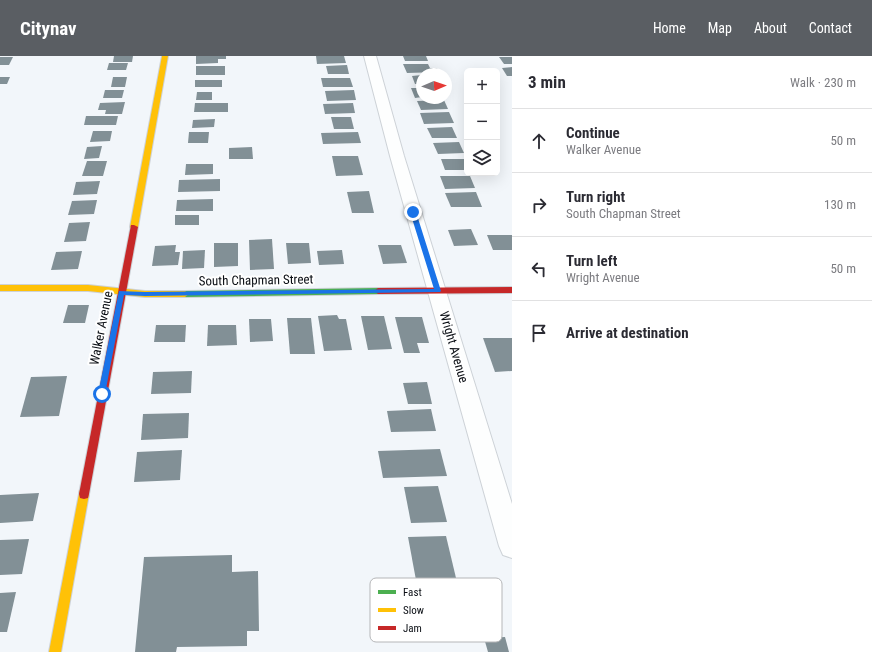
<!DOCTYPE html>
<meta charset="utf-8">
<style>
:root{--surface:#fff;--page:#f2f2f3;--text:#2b2b33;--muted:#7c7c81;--line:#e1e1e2;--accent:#5a5e63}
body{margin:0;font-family:"Roboto Condensed",sans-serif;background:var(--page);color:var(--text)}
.controls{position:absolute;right:12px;top:12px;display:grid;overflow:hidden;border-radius:6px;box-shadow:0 4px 16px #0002}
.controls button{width:36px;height:36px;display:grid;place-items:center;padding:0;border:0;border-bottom:1px solid var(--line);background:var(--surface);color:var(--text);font:20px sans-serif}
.compass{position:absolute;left:416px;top:12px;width:36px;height:36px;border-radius:50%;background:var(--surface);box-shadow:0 4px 16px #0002;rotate:88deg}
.stop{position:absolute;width:12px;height:12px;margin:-9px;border:3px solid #1a73e8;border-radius:50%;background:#fff}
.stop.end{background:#1a73e8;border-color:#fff;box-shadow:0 1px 4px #0008}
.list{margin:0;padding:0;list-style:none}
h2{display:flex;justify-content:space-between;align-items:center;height:52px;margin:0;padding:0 16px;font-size:17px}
h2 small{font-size:13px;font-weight:400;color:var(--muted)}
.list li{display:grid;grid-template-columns:26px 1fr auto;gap:12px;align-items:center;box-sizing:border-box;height:64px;padding:0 16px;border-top:1px solid var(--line)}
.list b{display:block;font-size:15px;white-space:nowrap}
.list p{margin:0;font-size:13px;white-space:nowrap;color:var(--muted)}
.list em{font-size:13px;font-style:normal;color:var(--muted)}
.icon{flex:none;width:22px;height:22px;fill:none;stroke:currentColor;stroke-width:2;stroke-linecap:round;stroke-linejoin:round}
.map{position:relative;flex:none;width:512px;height:596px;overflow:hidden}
header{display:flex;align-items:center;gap:24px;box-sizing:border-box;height:56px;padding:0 20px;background:var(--accent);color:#fff}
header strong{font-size:19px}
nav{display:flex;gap:22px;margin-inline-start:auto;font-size:14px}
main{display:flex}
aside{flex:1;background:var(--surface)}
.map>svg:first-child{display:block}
.building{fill:#829096}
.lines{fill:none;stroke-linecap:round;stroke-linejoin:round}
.street-casing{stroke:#cdd2d7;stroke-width:2}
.fast-casing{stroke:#cdd2d7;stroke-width:2}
.slow-casing{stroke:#cdd2d7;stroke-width:2}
.jam-casing{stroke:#cdd2d7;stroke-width:2}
.street{fill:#fdfefe;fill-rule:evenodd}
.fast{fill:#4caf50;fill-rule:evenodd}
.slow{fill:#ffc107;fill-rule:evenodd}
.jam{fill:#c62828;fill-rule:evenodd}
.route{fill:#1a73e8}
.labels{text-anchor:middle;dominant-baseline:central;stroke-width:4;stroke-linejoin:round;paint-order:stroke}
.street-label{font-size:13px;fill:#080c12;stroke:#fff}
.key{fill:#fff;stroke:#b5b6b8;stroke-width:1}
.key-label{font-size:11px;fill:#080c12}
</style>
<header>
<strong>Citynav</strong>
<nav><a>Home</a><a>Map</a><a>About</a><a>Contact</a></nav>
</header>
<main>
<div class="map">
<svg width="512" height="596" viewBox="0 0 512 596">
<rect width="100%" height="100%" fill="#f2f6fa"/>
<g class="building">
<path d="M114 0H133L132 6H113Z"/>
<path d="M196 0H226V3H218V7L196 8Z"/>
<path d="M316 0H344L346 7 317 8Z"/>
<path d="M403 0H426L428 5H405Z"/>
<path d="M0 1H13L9 9H0Z"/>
<path d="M499 1H512V8H504Z"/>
<path d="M109 7H128L126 14H107Z"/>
<path d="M403 8H428L430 12H437L439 16 407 17Z"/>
<path d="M347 9 349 18H328L326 10Z"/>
<rect x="196" y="10" width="29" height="9"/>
<path d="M512 11V20H507L502 12Z"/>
<path d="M422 19V28H415L412 20Z"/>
<path d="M0 21H10L7 28H0Z"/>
<path d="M113 21H127L125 31H111Z"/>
<path d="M321 22H350L353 31H323Z"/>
<rect x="195" y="24" width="27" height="7"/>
<path d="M411 32H422V41L415 42Z"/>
<path d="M105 34H124L122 42H103Z"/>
<path d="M354 34 356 44 327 45 325 35Z"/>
<path d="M197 36H212V44H196Z"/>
<path d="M444 44 448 53 421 54 417 45Z"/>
<path d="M125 46 122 58H105L106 54H98L100 47Z"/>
<path d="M195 47H228V56H194Z"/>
<path d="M353 47 355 57 325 58 323 48Z"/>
<path d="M449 56 454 67 424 68 420 57Z"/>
<path d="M86 60H118L116 69H84Z"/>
<path d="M331 61H351L354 73H334Z"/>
<path d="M215 63 214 71 192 72 193 64Z"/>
<path d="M452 71 457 82H432L427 72Z"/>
<path d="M93 75H112L110 85 90 86Z"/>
<path d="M189 76H209L208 87H188Z"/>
<path d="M358 76 361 87 323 88 321 77Z"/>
<path d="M459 86 464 97 438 98 433 87Z"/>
<path d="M102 90 99 102 84 103 87 91Z"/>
<path d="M252 91 253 103H229V92Z"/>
<path d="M332 100H358L363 119 336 120Z"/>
<path d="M441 103H467V114H445Z"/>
<path d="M87 105H107L103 120H82Z"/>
<path d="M186 108H213V118L185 119Z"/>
<path d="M440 120H470L475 132 445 133Z"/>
<path d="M220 123V135L178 136 179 124Z"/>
<path d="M100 125 97 138 73 139 76 126Z"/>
<path d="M369 135 374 157H352L347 136Z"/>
<path d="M476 136 482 151H451L445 137Z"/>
<path d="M213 143V155H176L177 144Z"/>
<path d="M97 144 94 158 68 159 72 145Z"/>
<rect x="175" y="159" width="24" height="10"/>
<path d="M90 166 86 185 64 186 69 167Z"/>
<path d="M471 173 478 189 454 190 448 174Z"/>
<path d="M487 179H512V194H493Z"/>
<path d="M272 183 274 213 250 214 249 184Z"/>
<path d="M214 187H238V210L214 211Z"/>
<path d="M286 187H309L311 207 288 208Z"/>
<path d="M176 189 175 196H180L178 209 152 210 155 190Z"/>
<path d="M378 189H401L407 207 383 208Z"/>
<path d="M205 194 204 212 182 213 183 195Z"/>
<path d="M342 194 344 208 319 209 317 195Z"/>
<path d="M82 195 78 213 51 214 56 196Z"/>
<path d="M68 249H89L85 267H63Z"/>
<path d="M337 259 339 263H346L352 294 324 295 318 260Z"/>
<path d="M361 260H384L392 293 368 294Z"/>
<path d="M395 261H422L429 287H417L420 297H404Z"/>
<path d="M287 262H311L315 298H290Z"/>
<path d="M249 263H271L273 285 250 286Z"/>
<path d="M156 269H186L185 286H154Z"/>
<path d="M208 269H236L237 289 207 290Z"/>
<path d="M483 282H512V315L495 316Z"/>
<path d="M192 315 191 337 151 338 153 316Z"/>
<path d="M67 320 59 360 20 361 31 321Z"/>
<path d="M427 326 432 348H408L403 327Z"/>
<path d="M431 353 436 375 391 376 387 355Z"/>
<path d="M189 357 188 382 141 384 143 358Z"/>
<path d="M440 393 447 420 383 422 378 395Z"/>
<path d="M182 394 180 424 134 426 137 396Z"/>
<path d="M438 430 447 466 411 467 404 431Z"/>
<path d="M39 437 33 465 0 467V439Z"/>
<path d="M446 480 456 522 416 524 408 481Z"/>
<path d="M29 483 22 518 0 519V484Z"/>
<path d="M232 499V516L258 515 259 575H247V590L177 591 176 596H135L144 501Z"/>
<path d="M16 536 7 576H0V537Z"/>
<path d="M505 581 509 596H488L484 582Z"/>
</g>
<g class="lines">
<defs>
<path id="street" d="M364 0H376L404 100 512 448V502L503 499 499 490 390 100Z"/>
<path id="fast" d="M378 232 382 235 378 238 185 241 181 238 185 235Z"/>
<g id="slow">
<path d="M162 0H168L138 171 134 173 130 171Z"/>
<path d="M0 229H88L145 235H185L189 238 185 241H145L88 235H0Z"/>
<path d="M84 433 88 434 89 438 61 596H49L79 438 80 434Z"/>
</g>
<g id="jam">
<path d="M131 169H134L138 171 89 438 88 442 84 443 80 442 79 438Z"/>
<path d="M512 231V237L378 238 374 235 378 232Z"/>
</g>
</defs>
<use href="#street" class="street-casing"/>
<use href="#fast" class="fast-casing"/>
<use href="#slow" class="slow-casing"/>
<use href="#jam" class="jam-casing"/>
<use href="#street" class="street"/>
<use href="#fast" class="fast"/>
<use href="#slow" class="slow"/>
<use href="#jam" class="jam"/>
</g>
<path class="route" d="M413 155 416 156 441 235 440 236 145 240 124 239 105 338 102 341 99 340 98 338 119 235 145 236 434 233 410 156Z"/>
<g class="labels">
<g class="street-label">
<text transform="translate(256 224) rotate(-1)">South Chapman Street</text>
<text transform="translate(101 272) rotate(-79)">Walker Avenue</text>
<text transform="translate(454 291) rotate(74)">Wright Avenue</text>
</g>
</g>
<rect x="370" y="522" width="132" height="64" rx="6" class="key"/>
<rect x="378" y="534" width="18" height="4" fill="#4caf50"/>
<rect x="378" y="552" width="18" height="4" fill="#ffc107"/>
<rect x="378" y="570" width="18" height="4" fill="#c62828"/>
<g class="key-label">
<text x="403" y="540">Fast</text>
<text x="403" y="558">Slow</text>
<text x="403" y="576">Jam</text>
</g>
</svg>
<div class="controls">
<button>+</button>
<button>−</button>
<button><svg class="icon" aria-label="layers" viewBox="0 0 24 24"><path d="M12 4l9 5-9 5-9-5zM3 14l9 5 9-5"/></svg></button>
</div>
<svg class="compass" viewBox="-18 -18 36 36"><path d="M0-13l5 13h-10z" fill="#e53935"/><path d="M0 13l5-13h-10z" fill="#7c7c81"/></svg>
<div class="stop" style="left:102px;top:338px"></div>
<div class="stop end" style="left:413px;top:156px"></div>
</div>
<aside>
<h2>3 min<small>Walk · 230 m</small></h2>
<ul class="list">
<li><svg class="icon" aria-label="ahead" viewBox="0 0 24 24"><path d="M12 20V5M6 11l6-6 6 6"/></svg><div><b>Continue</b><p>Walker Avenue</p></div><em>50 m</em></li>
<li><svg class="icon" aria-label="right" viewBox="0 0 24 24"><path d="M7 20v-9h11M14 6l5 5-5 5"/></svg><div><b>Turn right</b><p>South Chapman Street</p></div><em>130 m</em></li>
<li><svg class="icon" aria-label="left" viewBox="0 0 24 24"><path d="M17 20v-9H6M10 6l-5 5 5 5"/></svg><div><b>Turn left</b><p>Wright Avenue</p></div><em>50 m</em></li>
<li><svg class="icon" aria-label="arrive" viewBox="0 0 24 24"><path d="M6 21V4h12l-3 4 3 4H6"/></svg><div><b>Arrive at destination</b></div></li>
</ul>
</aside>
</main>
